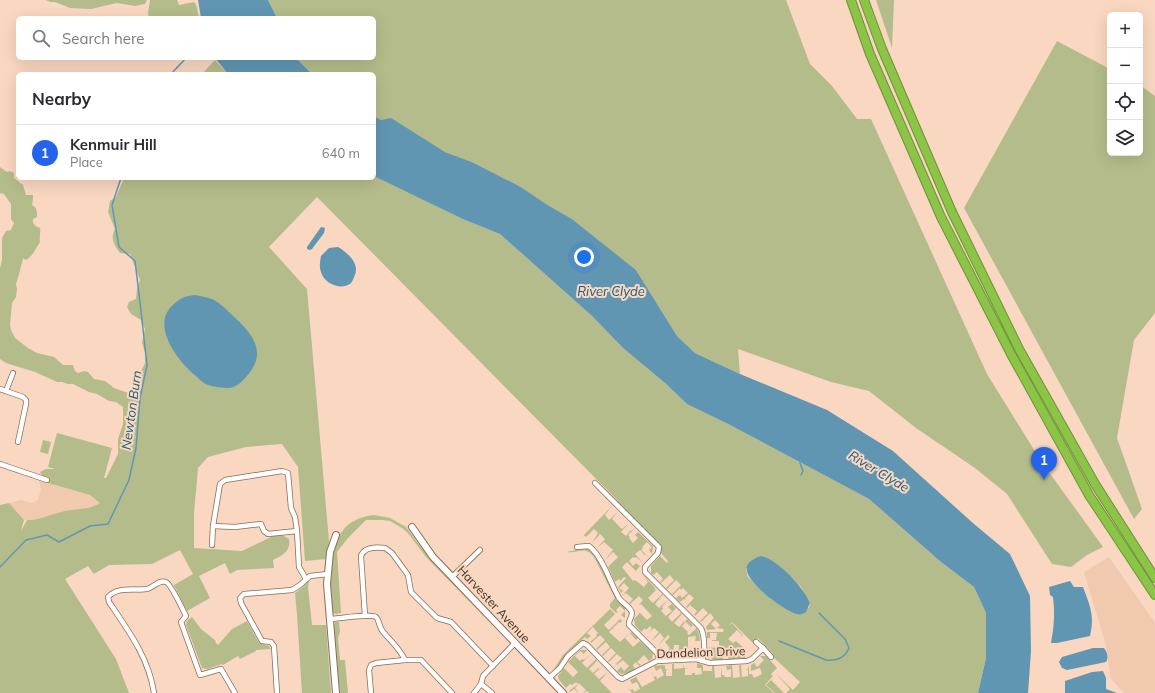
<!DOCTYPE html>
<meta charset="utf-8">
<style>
:root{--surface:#fff;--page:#f7f7f7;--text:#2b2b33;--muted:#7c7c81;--line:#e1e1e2;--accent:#2563eb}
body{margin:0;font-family:Mulish,sans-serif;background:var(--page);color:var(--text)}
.controls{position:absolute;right:12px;top:12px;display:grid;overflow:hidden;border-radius:6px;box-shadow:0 4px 16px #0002}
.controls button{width:36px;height:36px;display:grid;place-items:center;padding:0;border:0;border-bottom:1px solid var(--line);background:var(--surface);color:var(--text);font:20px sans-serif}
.you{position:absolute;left:584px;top:257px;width:14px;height:14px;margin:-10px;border:3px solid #fff;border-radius:50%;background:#1a73e8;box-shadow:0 0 0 6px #1a73e833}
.badge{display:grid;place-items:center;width:26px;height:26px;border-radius:50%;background:var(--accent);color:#fff;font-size:13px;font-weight:700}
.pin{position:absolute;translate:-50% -33px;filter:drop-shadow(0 1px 2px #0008)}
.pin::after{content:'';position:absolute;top:21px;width:14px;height:12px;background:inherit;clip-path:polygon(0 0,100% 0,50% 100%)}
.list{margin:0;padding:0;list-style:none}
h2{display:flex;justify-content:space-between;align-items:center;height:52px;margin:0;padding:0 16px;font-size:17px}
h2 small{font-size:13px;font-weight:400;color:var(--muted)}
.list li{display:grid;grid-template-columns:26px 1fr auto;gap:12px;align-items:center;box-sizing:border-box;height:56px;padding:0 16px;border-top:1px solid var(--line)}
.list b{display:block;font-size:15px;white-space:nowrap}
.list p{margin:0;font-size:13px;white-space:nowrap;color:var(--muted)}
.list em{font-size:13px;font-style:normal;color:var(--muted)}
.icon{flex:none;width:22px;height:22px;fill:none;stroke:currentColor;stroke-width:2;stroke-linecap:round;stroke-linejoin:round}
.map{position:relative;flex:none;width:1155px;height:693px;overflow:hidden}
.search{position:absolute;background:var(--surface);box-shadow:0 4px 16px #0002;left:16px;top:16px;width:360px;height:44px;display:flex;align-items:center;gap:10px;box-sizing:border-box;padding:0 14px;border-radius:6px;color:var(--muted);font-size:15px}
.panel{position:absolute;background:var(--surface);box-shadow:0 4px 16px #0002;left:16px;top:72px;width:360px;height:108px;border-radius:6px}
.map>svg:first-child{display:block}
.built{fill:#f0c9ae}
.green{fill:#b5bc8b;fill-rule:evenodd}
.water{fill:#6196b2}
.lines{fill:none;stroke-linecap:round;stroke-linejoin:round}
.stream{stroke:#6196b2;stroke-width:1.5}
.street-casing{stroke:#886b56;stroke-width:6}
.secondary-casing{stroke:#886b56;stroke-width:8}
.highway-casing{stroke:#70903b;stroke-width:10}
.street{stroke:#fff;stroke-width:4.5}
.secondary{stroke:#fff;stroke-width:6}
.highway{stroke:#8cc447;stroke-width:8}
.labels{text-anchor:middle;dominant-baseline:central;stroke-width:4;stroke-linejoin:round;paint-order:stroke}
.street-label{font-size:12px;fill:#3b2f26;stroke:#f9d7c0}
.water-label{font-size:13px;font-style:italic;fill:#185a78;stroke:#f9d7c0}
</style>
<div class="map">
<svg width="1155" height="693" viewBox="0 0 1155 693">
<rect width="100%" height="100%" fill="#f9d7c0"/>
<g class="built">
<path d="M39 481H46L54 485 90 495 101 503 96 506 80 510 61 512 44 518 24 520 9 503 21 500 32 503 38 500 41 489Z"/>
<path d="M1109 557 1155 623V693H1124L1111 679 1106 645 1084 572Z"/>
</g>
<g class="green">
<path d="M46 0H147L145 4 135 6 117 3 91 9 70 8 55 2H50Z"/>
<path d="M150 0H177L179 5 194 2C199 7 196 12 200 18H149L148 13Z"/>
<path d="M268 0H786L810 64 832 86 857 119H871L987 374 1041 461 1103 547 1087 555 1071 567 1052 564 1007 494 975 468 916 428 869 391 831 382 738 349 740 374 695 353 677 336 636 270 572 219 546 204 521 187 472 162 445 152 391 119 381 120 374 116V74H312L296 58H374V18H277Z"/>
<path d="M876 0H894L892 48Z"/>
<path d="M1057 41 1110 69V153H1140V85L1155 96V313L1134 340 1117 438 1142 509 1134 519 964 208Z"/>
<path d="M215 60 228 74H202Z"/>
<path d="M0 167 7 172 10 171 14 173V178L23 185 26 195H33V199L32 205C37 207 37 212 37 217L33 219C32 224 35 226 40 228 41 233 39 237 40 242 36 248 33 256 26 260L23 258C23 260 17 282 16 284L17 289 16 297 12 303 10 325 11 330 15 338 28 348 37 353 54 357 63 365H73L75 371 78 373 84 371 88 372 94 379 105 381 114 388 134 395 135 384 145 363V353L142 343 145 329 141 320 131 314 127 307 129 302 136 299 137 289 140 280 130 254 120 253C114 245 110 238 115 229L108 212 110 201 116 197 124 178H374V174L465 220 500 234 592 316 623 348 665 383 687 404 730 425 869 499 941 562 974 587 986 613V658L978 693H786L790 689 776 674 793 690 800 682 772 656 773 654 758 638 753 643 732 622 727 627 732 623 743 635 740 638 742 635 737 630 728 639 733 643 736 641 746 650 743 654 746 659 728 660 727 648H725V653L722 654 723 660H713L708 655 707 648 719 647V641H712V643V640H707H716L717 633H710V638H707V632H723L724 629 717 628 720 625 715 620 711 624 716 629 707 630 706 627 714 618 710 613 701 622 700 621 708 613 703 608 695 616 694 615 697 611 690 605 687 608 686 607 694 598 689 594 685 598 686 600 684 599 680 602 676 598 680 595 682 598 688 593 683 588 681 590 680 588 673 595 672 594 681 585 676 580 667 589 666 588 674 580 670 575 661 583 660 582 663 579 657 572 653 575 651 573V566L660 556 667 563 668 561 661 553V546L616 503 618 501 317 197 269 247 307 289 329 541 326 559 305 561 298 467 282 444 246 447 208 457 198 468 194 513V548L242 551 275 535H282L289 539C291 551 283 555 273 560L274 568 237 570 230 574 225 563 199 576 210 598 187 611 174 585 193 574 180 550 152 564 109 565 94 574 88 566 65 579 116 659 129 693H0V505L9 503 24 520 21 531 27 520C40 520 49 515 61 512 74 508 88 511 100 503L90 495 48 483 40 472 46 469H55L48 467 57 433 112 448 104 478H106L118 454V439L123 424V407L116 402 109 401 97 394 89 392 73 384H68L62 382H57L35 372 6 363 0 359V268L2 260V238L6 231 11 230 14 223 11 219V204L4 194 0 193ZM761 556C773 558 792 577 801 587 804 592 807 598 810 603L809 608 771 598 756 585 748 577 746 569Z"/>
<path d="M43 440 51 442 48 454 40 452Z"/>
<path d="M612 506 605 515 609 520 618 512 612 519 622 529 629 523 621 532 626 536 630 531 629 530 631 531 635 528 628 535 630 537 629 538 633 543 638 538 635 535 638 532 653 546 652 554 649 550 652 547 647 542 642 547 643 548 641 550 649 557 645 554 643 556 644 554 640 550 635 554 643 563 636 557 635 558 633 557 629 561 633 566 636 563 640 566 636 571 627 562 622 567 633 581 635 580 644 587 648 582 641 573 655 588V590L657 589 648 598 653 603 662 594 663 595 659 598 661 600 659 599 655 604 659 608 668 600 662 607 663 609 661 611 666 616 672 611 668 607 672 604 676 608 668 617 672 622 681 613 682 614 674 623 679 627 683 623 682 621 684 623 687 619 693 625 691 627 686 622 682 626 688 632 687 633 689 635 697 628 699 634 700 641H695L696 636 688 637V655H696L695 650H700L696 656H678L679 645H674L673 657H667L659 649 661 647 666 652 670 648 665 642 670 637 668 635 657 647 664 638 660 633 655 638 657 640 655 638 651 641 659 632 654 628 649 632 652 628 650 626 646 630 645 628 641 632 635 625 634 619 639 614V612L647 620 652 616 641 604 639 605 643 600 639 596 630 604 629 603 633 599 626 593 622 596 629 588 624 583 619 588 623 591 621 593 618 587 626 578 624 577 620 581 619 579 615 582 608 567 618 557 613 552 604 561 613 550 604 542 597 548 605 539 600 534 592 543 598 533 594 529 586 537 584 535Z"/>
<path d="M374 515 390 518 406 527 429 558 508 641 426 557 408 533 402 528 390 521 383 520H366L348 538 337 552 341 613 336 614 333 613C329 603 330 590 331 579 333 548 336 519 374 515Z"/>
<path d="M585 548 590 550 595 556 617 598 616 600H618L625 608V618L621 615 625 611 620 606 616 610 618 612 616 613 610 607V604L615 598 594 557C584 545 579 554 567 552Z"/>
<path d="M309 581 308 587 312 625H326L331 693H302L297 615 295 593 302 588Z"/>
<path d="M610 609 615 614 604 625 609 630 620 619 622 621 620 623 619 622 609 632 620 642 631 632 638 638 636 640 630 633 625 638 633 647 640 641 653 653 652 659 649 661 644 655 637 662 641 665 639 666 636 662 633 665 635 669C629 672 623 677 617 671L621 667 624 671 629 666 623 660 614 667 617 664 615 662 617 663 622 658 617 654 609 662 608 661 616 653 611 648 603 656 602 655 610 647 606 642 597 650 596 649 605 640 600 635 591 643 590 642 597 636 596 635 598 633 593 627 587 633 591 636 587 639 585 637 564 657 555 670 554 669 563 655Z"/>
<path d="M192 617 201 629 216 641 215 642 218 645 232 629 247 621 259 643 269 646 271 649 256 650V651L240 659 238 656 223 665 222 664 207 669 202 668 186 625 187 621Z"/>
<path d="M339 622 340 632 338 638 340 660H345L348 693H340L334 626 335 622Z"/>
<path d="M580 650H587L584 654 580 651 575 656 580 661 582 659 584 660 591 654 582 663 587 668 596 659 597 661 589 669 593 673 598 669 597 667 599 669 603 666 594 674 599 679 608 672 600 681 612 693H589L587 691 583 693 586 690 579 683 575 688 579 693 574 689 570 692 569 691 578 684 576 682 572 685 570 684 566 688 559 680 558 676 564 668 573 677 578 672 568 662Z"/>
<path d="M760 656H766L777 668 771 674 773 676 765 685 774 693H632L628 687 631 690 633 689 634 692 640 689 637 682 632 684 630 680 636 677 642 687 655 680 650 669 654 677 656 676 657 679 664 675 661 668 656 671 654 666 663 665 664 666 665 665V669H668L666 670V676H672V664H674V669L683 668 684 664V668H687L685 669V675H692L691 663 692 673H695V675L702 674 701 668H697V663L703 665V671H712V666H714L715 678 721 677V666L722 675H724L725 677H731V669L727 670 726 666 732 665 733 678 740 677 739 665H741L742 677 748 676V670H746L748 669 749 665V674H752L754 678 762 674 760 668 751 671V665L754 663 757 667 764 660Z"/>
<path d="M771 680 784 693H775L766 685Z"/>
</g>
<g class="water">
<path d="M198 0H268L277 18H201Z"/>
<path d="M215 58H296L312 74H228Z"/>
<path d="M374 116 381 120 391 118 445 152 472 162 521 187 546 204 572 219 636 270 677 336 695 353 740 374 827 410 893 451 974 524 1010 554 1030 596 1031 651 1028 693H978L986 658V613L974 587 941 562 869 499 730 425 687 404 665 383 623 348 592 316 500 234 465 220 374 176Z"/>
<path d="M321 227 325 228 324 233 312 249 310 250 307 249V247Z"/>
<path d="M338 247C348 253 361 264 354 277 354 278 352 282 351 283 342 291 324 284 321 272 319 267 320 262 321 256L329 248Z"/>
<path d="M195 295C200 296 207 297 212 299 219 302 226 309 231 314 252 333 269 352 246 377 241 383 234 389 226 388 220 387 214 387 208 385 203 383 199 379 196 376 178 362 150 325 173 305 180 298 185 296 195 295Z"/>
<path d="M761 556C778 559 804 588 810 603L806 612C803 614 800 615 797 614 785 611 738 578 748 564 751 560 757 557 761 556Z"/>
<path d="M1070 581 1074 587H1083C1090 606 1095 616 1090 636L1057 643H1051C1054 627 1055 613 1053 597L1050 595 1049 587Z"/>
<path d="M1093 648H1104C1107 652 1109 657 1106 662L1067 670 1062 668 1059 662 1062 657Z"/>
<path d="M1103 671 1106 678V689L1117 693H1065V681L1092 672Z"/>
</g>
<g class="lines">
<g class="stream">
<path d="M171 74 186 58"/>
<path d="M800 463 803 471 801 475"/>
<path d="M0 567 26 540 47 535 59 542 90 526 108 524 129 480 136 448 140 398 147 365 141 311 135 261 119 247 112 205 121 178"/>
<path d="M779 641 826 660C836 661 845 658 849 648L845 639 819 613"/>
</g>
<defs>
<g id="street">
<path d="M0 389 23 397 26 400V404L18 442"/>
<path d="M6 391 13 373"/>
<path d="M0 464 47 480"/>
<path d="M595 483 659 547 658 553 645 567V572L701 628C705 637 705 652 702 661"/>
<path d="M297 531 268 534 264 531 261 524 235 527 213 526 220 484 225 480 282 471 288 473 291 508 295 517 297 531 299 567 306 579"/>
<path d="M212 545 213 526"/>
<path d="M577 547 589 546C603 557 610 583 619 598 622 603 631 607 632 613 632 618 628 620 629 625L657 653 660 661"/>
<path d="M452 577 480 550"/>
<path d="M365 616 361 556C364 547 377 547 385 548L392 553 408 575 411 592 437 618 451 622 493 666"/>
<path d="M329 619C338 619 370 613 376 617 379 619 379 628 384 633 391 641 400 649 405 660H421L452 693"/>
<path d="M756 642 763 648"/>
<path d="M549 678 560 668 568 656 583 643 587 645 618 677 622 679 657 661 696 659 710 663 747 661 752 659 763 648 771 657"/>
<path d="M481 684 492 693"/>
<path d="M154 693C149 658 128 630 109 602L108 597C118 586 133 591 146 589 152 589 159 579 166 582 171 584 183 610 186 616L181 622 200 675 221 669 235 693"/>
<path d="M277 693 274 646 271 642 262 641 241 603 240 598 244 594 292 590 300 585 310 576 328 574"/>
<path d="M371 693 369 670 371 665 376 663 405 660"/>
<path d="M474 693 481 684 483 676 515 643"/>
</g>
<g id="secondary">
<path d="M412 527 433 557 563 693"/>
<path d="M336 693 327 584 330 552 336 535"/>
</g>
<g id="highway">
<path d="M851 0 870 54 941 217 1011 354 1089 495 1155 595"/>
<path d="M864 0 882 49 952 212 1019 349 1095 484 1155 578"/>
</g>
</defs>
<use href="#street" class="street-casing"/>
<use href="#secondary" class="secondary-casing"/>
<use href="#highway" class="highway-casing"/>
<use href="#street" class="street"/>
<use href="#secondary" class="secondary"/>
<use href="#highway" class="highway"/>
</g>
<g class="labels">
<g class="street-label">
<text transform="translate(494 604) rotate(47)">Harvester Avenue</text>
<text transform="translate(701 652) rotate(-2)">Dandelion Drive</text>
</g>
<g class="water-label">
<text x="611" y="291">River Clyde</text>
<text transform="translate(131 410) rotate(-82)">Newton Burn</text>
<text transform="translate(879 471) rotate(31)">River Clyde</text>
</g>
</g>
</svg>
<div class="controls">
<button>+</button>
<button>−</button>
<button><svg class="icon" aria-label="locate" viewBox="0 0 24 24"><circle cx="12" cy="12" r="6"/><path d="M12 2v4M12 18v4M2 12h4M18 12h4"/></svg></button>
<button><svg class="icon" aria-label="layers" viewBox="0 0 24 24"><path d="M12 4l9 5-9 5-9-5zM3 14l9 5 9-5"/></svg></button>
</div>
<div class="you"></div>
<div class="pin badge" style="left:1044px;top:480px">1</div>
<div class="search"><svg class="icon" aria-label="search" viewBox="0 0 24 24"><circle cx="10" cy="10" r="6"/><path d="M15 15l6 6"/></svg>Search here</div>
<section class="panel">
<h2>Nearby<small></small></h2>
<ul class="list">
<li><span class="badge">1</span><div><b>Kenmuir Hill</b><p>Place</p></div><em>640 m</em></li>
</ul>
</section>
</div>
